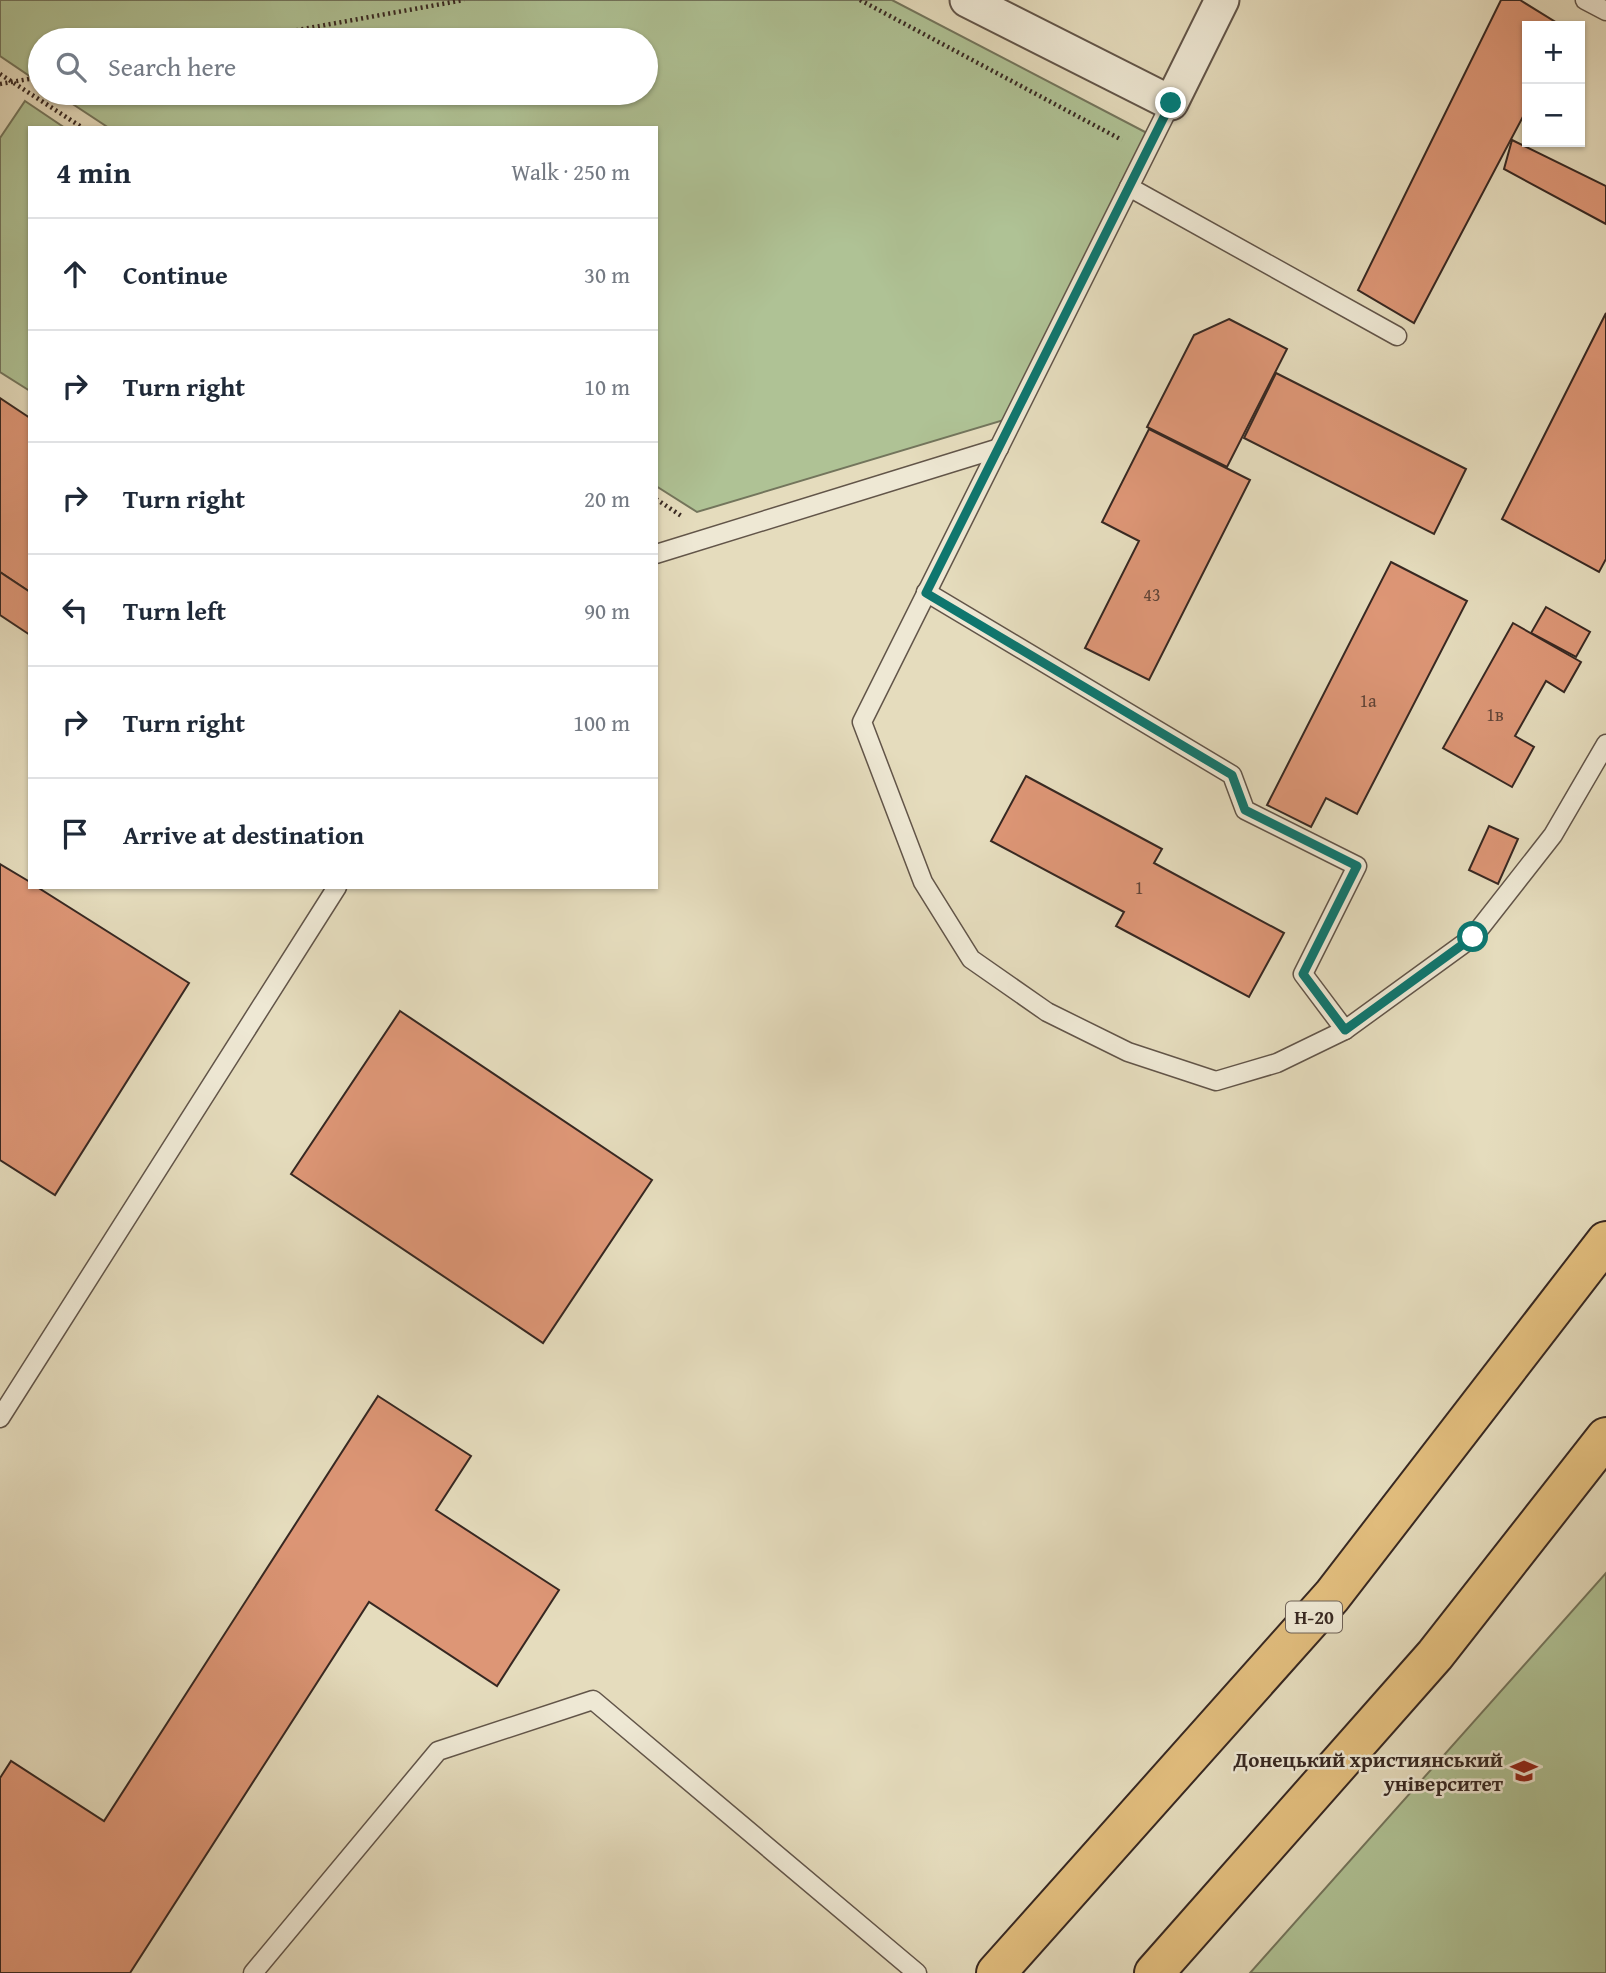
<!DOCTYPE html>
<meta charset="utf-8">
<style>
:root{--surface:#fff;--page:#f2f2f3;--text:#1f2937;--muted:#747a83;--line:#e0e1e3}
body{margin:0;font-family:"Gentium Book Plus",serif;background:var(--page);color:var(--text)}
.controls{position:absolute;right:21px;top:21px;display:grid;overflow:hidden;border-radius:0px;box-shadow:0 2px 5px #0004}
.controls button{width:63px;height:63px;display:grid;place-items:center;padding:0;border:0;border-bottom:2px solid var(--line);background:var(--surface);color:var(--text);font:35px sans-serif}
.stop{position:absolute;width:21px;height:21px;margin:-16px;border:5px solid #0f766e;border-radius:50%;background:#fff}
.stop.end{background:#0f766e;border-color:#fff;box-shadow:0 2px 7px #0008}
.list{margin:0;padding:0;list-style:none}
h2{display:flex;justify-content:space-between;align-items:center;height:91px;margin:0;padding:0 28px;font-size:30px}
h2 small{font-size:23px;font-weight:400;color:var(--muted)}
.list li{display:grid;grid-template-columns:46px 1fr auto;gap:21px;align-items:center;box-sizing:border-box;height:112px;padding:0 28px;border-top:2px solid var(--line)}
.list b{display:block;font-size:26px;white-space:nowrap}
.list em{font-size:23px;font-style:normal;color:var(--muted)}
.icon{flex:none;width:38px;height:38px;fill:none;stroke:currentColor;stroke-width:2;stroke-linecap:round;stroke-linejoin:round}
.map{position:relative;flex:none;width:1606px;height:1973px;overflow:hidden}
.search{position:absolute;background:var(--surface);box-shadow:0 2px 5px #0004;left:28px;top:28px;width:630px;height:77px;display:flex;align-items:center;gap:18px;box-sizing:border-box;padding:0 24px;border-radius:38px;color:var(--muted);font-size:26px}
.panel{position:absolute;background:var(--surface);box-shadow:0 2px 5px #0004;left:28px;top:126px;width:630px;height:763px;border-radius:0px}
.map>svg:first-child{display:block}
.green{fill:#afc295;stroke:#73755c;stroke-width:2}
.building{fill:#dd9676;stroke:#372822;stroke-width:2}
.lines{fill:none;stroke-linecap:round;stroke-linejoin:round}
.lane-casing{stroke:#625549;stroke-width:21}
.street-casing{stroke:#625549;stroke-width:37}
.primary-casing{stroke:#372822;stroke-width:42}
.path{stroke:#372822;stroke-width:4.5;stroke-dasharray:2 3.5;stroke-linecap:butt}
.lane{stroke:#eee8d4;stroke-width:18}
.street{stroke:#eee8d4;stroke-width:33}
.primary{stroke:#e2be7e;stroke-width:38}
.route{stroke:#0f766e;stroke-width:9}
.labels{text-anchor:middle;dominant-baseline:central;stroke-width:5;stroke-linejoin:round;paint-order:stroke}
.number-label{font-size:18px;fill:#604437}
.shield{fill:#eee8d4;stroke:#6e6257;stroke-width:2}
.shield-label{font-size:19px;font-weight:bold;fill:#372822}
.poi-label{font-size:21px;font-weight:bold;fill:#372822;stroke:#eee8d4;text-anchor:end}
</style>
<div class="map">
<svg width="1606" height="1973" viewBox="0 0 1606 1973">
<rect width="100%" height="100%" fill="#e5dcbd"/>
<filter id="stains"><feTurbulence type="fractalNoise" baseFrequency=".00286" numOctaves="4"/><feColorMatrix values="0 0 0 0 .2 0 0 0 0 .09 0 0 0 0 .02 0 0 0 .5 -.17"/></filter>
<radialGradient id="worn" r=".72"><stop offset=".6" stop-color="#630" stop-opacity="0"/><stop offset="1" stop-color="#630" stop-opacity=".3"/></radialGradient>
<g class="green">
<path d="M0 0H892L1147 133 1004 420 697 512 656 486V128H109L56 93H646V40H40V83L0 56Z"/>
<path d="M25 101 65 128H30V391L0 372V138Z"/>
<path d="M1606 1573V1973H1250Z"/>
</g>
<g class="building">
<path d="M1501 0H1520L1562 26H1527V109L1414 323 1358 290Z"/>
<path d="M1512 140 1606 186V224L1504 169Z"/>
<path d="M1606 313V559L1599 572 1502 519Z"/>
<path d="M1229 319 1287 349 1227 467 1147 427 1194 335Z"/>
<path d="M1276 373 1466 469 1434 534 1244 438Z"/>
<path d="M0 398 30 418V592L0 572Z"/>
<path d="M1149 429 1250 480 1149 680 1085 648 1139 541 1102 522Z"/>
<path d="M1391 562 1467 601 1357 814 1326 798 1311 827 1267 805Z"/>
<path d="M0 572 30 592V635L0 615Z"/>
<path d="M1546 607 1590 632 1576 657 1531 633Z"/>
<path d="M1513 623 1581 662 1564 692 1546 681 1515 736 1534 747 1512 787 1443 748Z"/>
<path d="M1026 776 1162 849 1154 863 1284 933 1249 997 1116 926 1124 912 991 841Z"/>
<path d="M1489 826 1518 839 1498 884 1469 870Z"/>
<path d="M0 864 30 882V887H37L189 983 55 1195 0 1160Z"/>
<path d="M400 1011 652 1180 543 1343 291 1174Z"/>
<path d="M378 1396 471 1456 436 1510 559 1590 497 1686 369 1602 130 1973H0V1778L11 1761 104 1821Z"/>
</g>
<g class="lines">
<defs>
<g id="lane">
<path d="M1585 0 1606 11"/>
<path d="M1171 103 862 722 923 882 971 959 1047 1012 1128 1052 1216 1081 1277 1063 1345 1030 1473 937 1553 835 1606 744"/>
<path d="M1129 187 1397 336"/>
<path d="M656 554 999 448"/>
<path d="M926 592 1232 775 1245 810 1357 866 1303 974 1345 1030"/>
<path d="M0 1418 337 887"/>
<path d="M253 1973 438 1751 593 1700 917 1973"/>
</g>
<path id="street" d="M967 0 1171 103 1222 0"/>
<g id="primary">
<path d="M996 1973 1332 1596 1606 1241"/>
<path d="M1154 1973 1435 1655 1606 1437"/>
</g>
</defs>
<use href="#lane" class="lane-casing"/>
<use href="#street" class="street-casing"/>
<use href="#primary" class="primary-casing"/>
<g class="path">
<path d="M860 0 1122 140"/>
<path d="M242 40 464 0"/>
<path d="M0 74 83 128"/>
<path d="M0 84 40 77"/>
<path d="M656 499 683 517"/>
</g>
<use href="#lane" class="lane"/>
<use href="#street" class="street"/>
<use href="#primary" class="primary"/>
</g>
<g class="lines">
<path class="route" d="M1171 103 926 593 1232 775 1245 810 1357 866 1303 974 1345 1030 1473 937"/>
</g>
<defs>
<symbol id="university-bare" viewBox="-9 -9 18 18"><path d="M0-5L7-2L0 1L-7-2ZM-4 1L0 2.5L4 1V4Q0 6-4 4Z" fill="#8f2418" stroke="#eee8d4" stroke-width="2.5" paint-order="stroke"/></symbol>
</defs>
<g fill-rule="evenodd">
<use href="#university-bare" x="1505" y="1752" width="38" height="38"/>
</g>
<g class="labels">
<g class="number-label">
<text x="1152" y="594">43</text>
<text x="1368" y="700">1а</text>
<text x="1495" y="714">1в</text>
<text x="1139" y="887">1</text>
</g>
<rect class="shield" x="1286" y="1601.5" width="56" height="31" rx="5"/>
<g class="shield-label">
<text x="1314" y="1617">Н-20</text>
</g>
<g class="poi-label">
<text x="1503" y="1759">Донецький християнський<tspan x="1503" dy="24">університет</tspan></text>
</g>
</g>
<rect width="100%" height="100%" filter="url(#stains)"/>
<rect width="100%" height="100%" fill="url(#worn)"/>
</svg>
<div class="controls">
<button>+</button>
<button>−</button>
</div>
<div class="stop" style="left:1473px;top:937px"></div>
<div class="stop end" style="left:1171px;top:103px"></div>
<div class="search"><svg class="icon" aria-label="search" viewBox="0 0 24 24"><circle cx="10" cy="10" r="6"/><path d="M15 15l6 6"/></svg>Search here</div>
<section class="panel">
<h2>4 min<small>Walk · 250 m</small></h2>
<ul class="list">
<li><svg class="icon" aria-label="ahead" viewBox="0 0 24 24"><path d="M12 20V5M6 11l6-6 6 6"/></svg><div><b>Continue</b></div><em>30 m</em></li>
<li><svg class="icon" aria-label="right" viewBox="0 0 24 24"><path d="M7 20v-9h11M14 6l5 5-5 5"/></svg><div><b>Turn right</b></div><em>10 m</em></li>
<li><svg class="icon" aria-label="right" viewBox="0 0 24 24"><path d="M7 20v-9h11M14 6l5 5-5 5"/></svg><div><b>Turn right</b></div><em>20 m</em></li>
<li><svg class="icon" aria-label="left" viewBox="0 0 24 24"><path d="M17 20v-9H6M10 6l-5 5 5 5"/></svg><div><b>Turn left</b></div><em>90 m</em></li>
<li><svg class="icon" aria-label="right" viewBox="0 0 24 24"><path d="M7 20v-9h11M14 6l5 5-5 5"/></svg><div><b>Turn right</b></div><em>100 m</em></li>
<li><svg class="icon" aria-label="arrive" viewBox="0 0 24 24"><path d="M6 21V4h12l-3 4 3 4H6"/></svg><div><b>Arrive at destination</b></div></li>
</ul>
</section>
</div>
